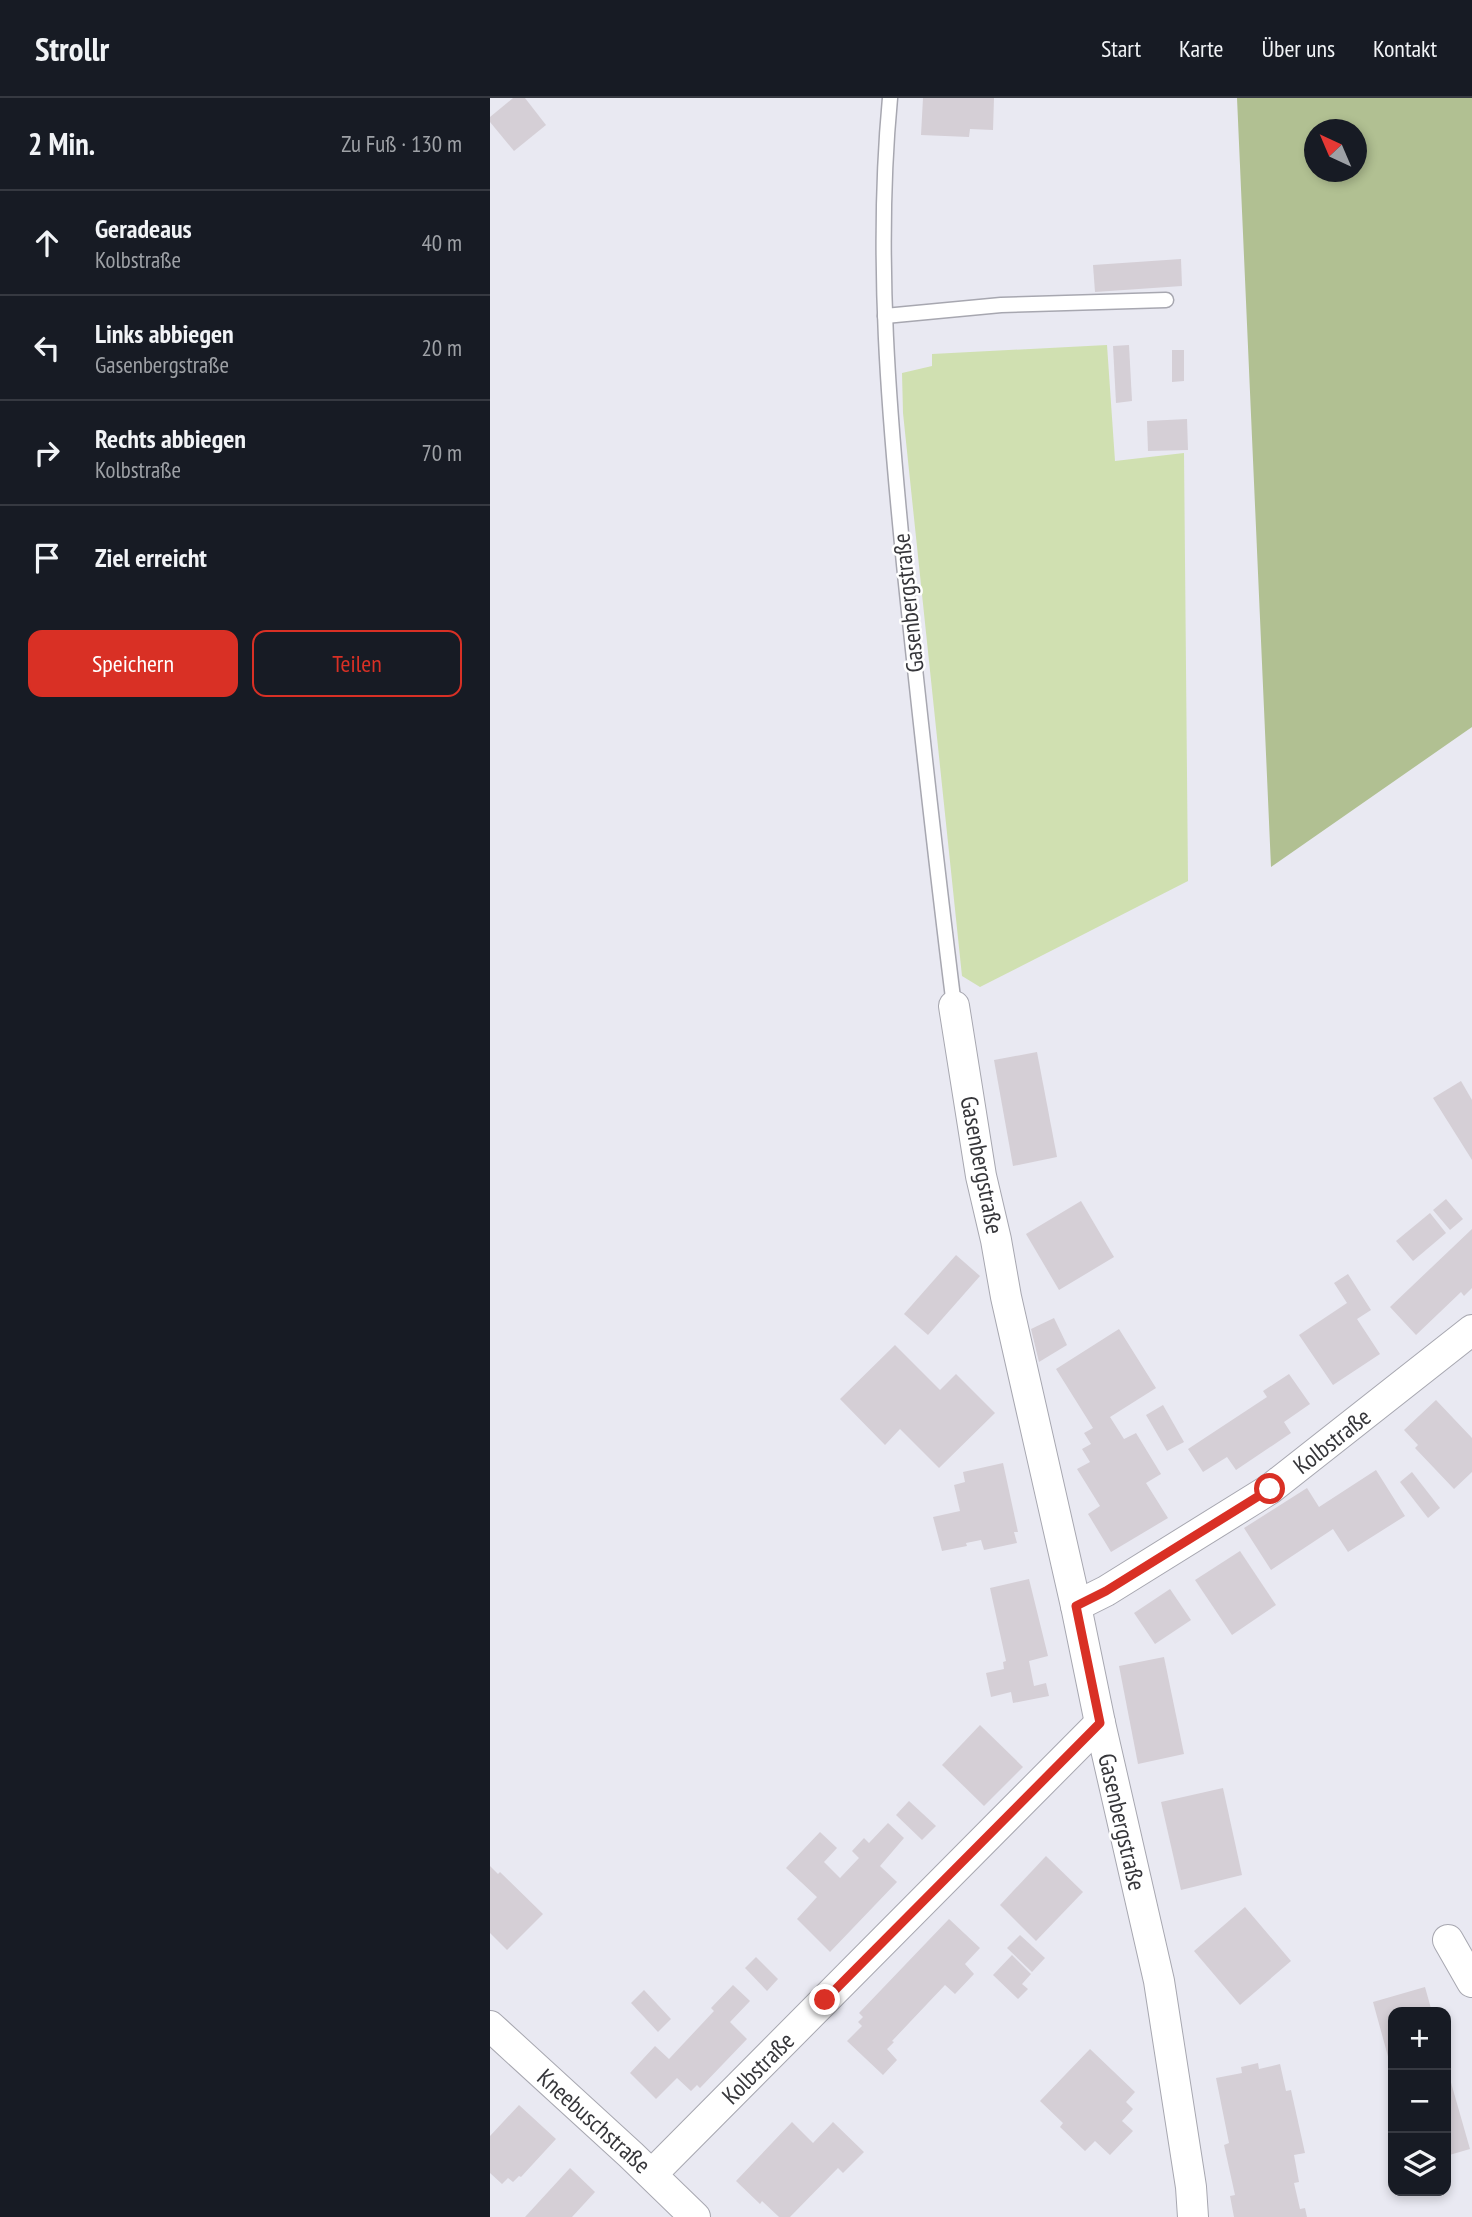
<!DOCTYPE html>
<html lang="de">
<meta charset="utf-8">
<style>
:root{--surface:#171b24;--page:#20242c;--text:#f1f3f6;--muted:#9ea1a6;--line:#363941;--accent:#d93025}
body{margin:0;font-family:"PT Sans Narrow",sans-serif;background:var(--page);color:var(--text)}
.controls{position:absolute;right:21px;bottom:21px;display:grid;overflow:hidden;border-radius:14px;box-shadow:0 4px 10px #0003}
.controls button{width:63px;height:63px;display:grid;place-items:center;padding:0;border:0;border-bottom:2px solid var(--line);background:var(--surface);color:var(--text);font:35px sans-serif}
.compass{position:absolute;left:814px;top:21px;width:63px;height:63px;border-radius:50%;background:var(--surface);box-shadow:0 4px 10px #0003;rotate:316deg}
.stop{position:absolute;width:21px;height:21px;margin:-16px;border:5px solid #d93025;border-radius:50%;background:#fff}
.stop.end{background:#d93025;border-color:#fff;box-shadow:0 2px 7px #0008}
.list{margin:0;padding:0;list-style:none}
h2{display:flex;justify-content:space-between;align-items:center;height:91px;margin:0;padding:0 28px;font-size:30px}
h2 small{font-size:23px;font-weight:400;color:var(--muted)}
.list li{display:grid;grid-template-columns:46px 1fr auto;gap:21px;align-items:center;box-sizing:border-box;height:105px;padding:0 28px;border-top:2px solid var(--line)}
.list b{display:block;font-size:26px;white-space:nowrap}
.list p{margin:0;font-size:23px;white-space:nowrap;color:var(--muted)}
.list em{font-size:23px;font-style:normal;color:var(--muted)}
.actions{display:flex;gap:14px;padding:21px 28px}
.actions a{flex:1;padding:16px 0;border:2px solid var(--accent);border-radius:14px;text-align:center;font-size:24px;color:var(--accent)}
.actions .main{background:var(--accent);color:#fff}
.icon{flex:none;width:38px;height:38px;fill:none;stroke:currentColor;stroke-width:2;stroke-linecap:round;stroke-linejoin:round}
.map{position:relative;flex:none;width:982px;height:2119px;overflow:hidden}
header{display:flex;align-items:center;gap:42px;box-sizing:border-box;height:98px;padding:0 35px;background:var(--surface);border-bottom:2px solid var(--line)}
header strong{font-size:33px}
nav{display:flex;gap:38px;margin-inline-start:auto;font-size:24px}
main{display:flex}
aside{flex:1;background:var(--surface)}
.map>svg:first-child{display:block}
.green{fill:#d0e0b1}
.forest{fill:#b1c092;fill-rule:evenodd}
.building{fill:#d5cfd6}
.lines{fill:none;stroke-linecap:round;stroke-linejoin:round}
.service-casing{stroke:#a7a7b0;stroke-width:17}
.minor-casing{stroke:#a7a7b0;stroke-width:32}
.service{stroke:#fff;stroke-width:14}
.minor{stroke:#fff;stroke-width:30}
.route{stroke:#d93025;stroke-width:9}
.labels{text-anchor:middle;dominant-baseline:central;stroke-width:5;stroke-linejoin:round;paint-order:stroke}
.street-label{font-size:24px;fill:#36363a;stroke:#fff}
</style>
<header>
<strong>Strollr</strong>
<nav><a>Start</a><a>Karte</a><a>Über uns</a><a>Kontakt</a></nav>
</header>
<main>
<aside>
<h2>2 Min.<small>Zu Fuß · 130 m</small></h2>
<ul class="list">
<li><svg class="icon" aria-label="ahead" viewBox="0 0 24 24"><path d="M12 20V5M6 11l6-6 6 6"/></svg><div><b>Geradeaus</b><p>Kolbstraße</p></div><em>40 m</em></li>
<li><svg class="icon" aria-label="left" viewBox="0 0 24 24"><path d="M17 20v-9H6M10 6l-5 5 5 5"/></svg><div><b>Links abbiegen</b><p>Gasenbergstraße</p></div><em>20 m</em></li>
<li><svg class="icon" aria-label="right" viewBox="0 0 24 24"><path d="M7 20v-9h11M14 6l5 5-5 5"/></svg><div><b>Rechts abbiegen</b><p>Kolbstraße</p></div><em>70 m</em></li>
<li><svg class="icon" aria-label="arrive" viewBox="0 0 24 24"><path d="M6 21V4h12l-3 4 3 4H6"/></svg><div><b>Ziel erreicht</b></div></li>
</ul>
<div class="actions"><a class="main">Speichern</a><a>Teilen</a></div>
</aside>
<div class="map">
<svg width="982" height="2119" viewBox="0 0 982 2119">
<rect width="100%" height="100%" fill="#e9e9f2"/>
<path class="green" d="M617 247 625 363 694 355 698 783 490 889 472 878 413 315 412 275 442 268V256Z"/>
<path class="forest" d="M747 0H982V629L781 769ZM824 32H866V74H824Z"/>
<g class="building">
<path d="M23 0H35L56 27 24 53 0 24V19Z"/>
<path d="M433 0H504L503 32 480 31 479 39 431 37Z"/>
<path d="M691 161 692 188 605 194 603 167Z"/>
<path d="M639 247 642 303 626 305 623 248Z"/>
<path d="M682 252H694V283L682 284Z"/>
<path d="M697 321 698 352 658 353 657 323Z"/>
<path d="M547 954 567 1059 523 1068 504 962Z"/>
<path d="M971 983 982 1002V1062L943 1000Z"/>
<path d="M956 1101 973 1121 960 1132 943 1112Z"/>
<path d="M591 1103 624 1159 569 1192 536 1136Z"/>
<path d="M940 1115 956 1135 923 1163 906 1143Z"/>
<path d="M982 1131V1190L974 1198 971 1194 926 1237 900 1209Z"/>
<path d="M466 1157 490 1178 438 1237 414 1216Z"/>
<path d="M858 1176 881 1212 867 1221 890 1256 843 1287 809 1237 857 1205 844 1185Z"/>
<path d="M564 1220 577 1247 549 1264 541 1231Z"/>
<path d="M629 1231 666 1290 620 1319 634 1341 646 1335 671 1376 656 1385 678 1420 621 1454 598 1416 610 1408 587 1371 600 1364 592 1351 601 1346 594 1335 603 1330 566 1271Z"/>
<path d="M405 1247 450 1292 466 1276 505 1315 449 1370 410 1331 395 1347 350 1301Z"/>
<path d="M799 1276 820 1306 794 1324 801 1335 746 1372 737 1359 713 1374 698 1351 777 1299 773 1293Z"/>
<path d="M946 1302 982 1340V1374L964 1391 925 1350 928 1347 914 1332Z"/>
<path d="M673 1307 694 1344 677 1353 656 1317Z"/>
<path d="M513 1365 528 1434H524L527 1445 494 1452 491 1442 476 1445 477 1448 452 1453 443 1419 470 1413 464 1387 475 1384 473 1374Z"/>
<path d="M886 1372 915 1418 858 1454 843 1431 781 1472 754 1430 817 1390 829 1409Z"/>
<path d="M922 1374 950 1410 938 1420 910 1384Z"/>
<path d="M750 1453 786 1507 742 1537 705 1482Z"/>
<path d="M539 1481 558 1558 539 1563 544 1588 556 1585 559 1598 523 1605 521 1594 501 1599 496 1575 514 1571 513 1564 516 1563 500 1490Z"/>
<path d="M680 1491 701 1522 665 1546 644 1515Z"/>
<path d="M674 1559 694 1656 648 1666 629 1568Z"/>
<path d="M490 1627 533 1669 494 1708 452 1667Z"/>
<path d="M733 1690 752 1777 691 1792 671 1704Z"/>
<path d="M419 1703 446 1728 432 1742 406 1717Z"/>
<path d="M398 1725 414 1740 390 1768 407 1784 340 1854 307 1821 327 1799 296 1770 330 1734 347 1750 334 1764 350 1780 369 1760 362 1753 374 1740 379 1745Z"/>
<path d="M556 1758 593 1794 546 1843 510 1807Z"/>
<path d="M0 1768 8 1776 10 1774 53 1816 17 1852 0 1835Z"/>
<path d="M755 1809 801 1863 750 1907 704 1853Z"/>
<path d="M459 1821 490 1850 475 1866 484 1876 465 1896 455 1887 402 1943 404 1944 397 1951 407 1962 393 1977 357 1943 372 1928 368 1924 373 1919 369 1915Z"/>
<path d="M530 1837 555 1860 542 1874 517 1850Z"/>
<path d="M522 1857 541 1876 532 1886 538 1891 528 1901 503 1877Z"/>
<path d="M266 1859 288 1881 277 1893 255 1870Z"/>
<path d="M243 1887 260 1903 240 1924 257 1941 210 1990 207 1987 201 1993 187 1980 166 2001 140 1975 165 1948 179 1961 224 1913 221 1910Z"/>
<path d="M935 1889 942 1914H903L902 1973 883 1904Z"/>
<path d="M154 1892 181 1921 168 1934 141 1905Z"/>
<path d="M600 1951 645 1994 636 2004 643 2011 632 2023 643 2033 620 2057 605 2043 595 2053 570 2029 573 2025 550 2003Z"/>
<path d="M768 1965 769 1971 790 1966 796 1993 801 1992 815 2055 804 2057 809 2084 804 2085 810 2111 815 2110 817 2119H744L740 2098 745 2097 734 2047 739 2045 726 1980 752 1975 751 1969Z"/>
<path d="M956 1967 980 2051 956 2058Z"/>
<path d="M29 2007 66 2041 31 2079 29 2078 23 2084 18 2080 12 2086 0 2075V2038Z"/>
<path d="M302 2024 323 2045 343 2024 374 2054 353 2075 348 2070 300 2119H289L272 2103 270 2106 246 2083Z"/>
<path d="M80 2070 105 2094 82 2119H35Z"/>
</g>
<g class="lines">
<defs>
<g id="service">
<path d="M400 0C385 158 399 318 415 476 430 620 446 764 464 908"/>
<path d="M395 218 511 207 676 202"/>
</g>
<g id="minor">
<path d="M464 908 491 1078 506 1142 516 1199 586 1508 610 1625 669 1883 701 2089 703 2119"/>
<path d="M586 1508 616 1493 780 1391 982 1232"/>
<path d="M958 1842 982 1884"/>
<path d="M0 1928 141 2057 205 2119"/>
<path d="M162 2076 610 1625"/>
</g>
</defs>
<use href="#service" class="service-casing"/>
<use href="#minor" class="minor-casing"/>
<use href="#service" class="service"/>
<use href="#minor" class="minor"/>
</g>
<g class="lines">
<path class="route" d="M335 1902 610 1625 586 1508 616 1493 780 1391"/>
</g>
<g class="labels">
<g class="street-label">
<text transform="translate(418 505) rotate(-96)">Gasenbergstraße</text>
<text transform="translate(492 1067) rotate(79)">Gasenbergstraße</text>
<text transform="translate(842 1343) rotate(-38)">Kolbstraße</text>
<text transform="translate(632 1724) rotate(77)">Gasenbergstraße</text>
<text transform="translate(268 1970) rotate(-45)">Kolbstraße</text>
<text transform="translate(104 2023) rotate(42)">Kneebuschstraße</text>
</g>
</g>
</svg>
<div class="controls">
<button>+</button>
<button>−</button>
<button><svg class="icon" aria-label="layers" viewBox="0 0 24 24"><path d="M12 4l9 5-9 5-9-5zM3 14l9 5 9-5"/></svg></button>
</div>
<svg class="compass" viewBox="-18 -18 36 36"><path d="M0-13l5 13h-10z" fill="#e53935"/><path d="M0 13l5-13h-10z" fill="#9ea1a6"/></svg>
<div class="stop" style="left:780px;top:1391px"></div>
<div class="stop end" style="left:335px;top:1902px"></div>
</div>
</main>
